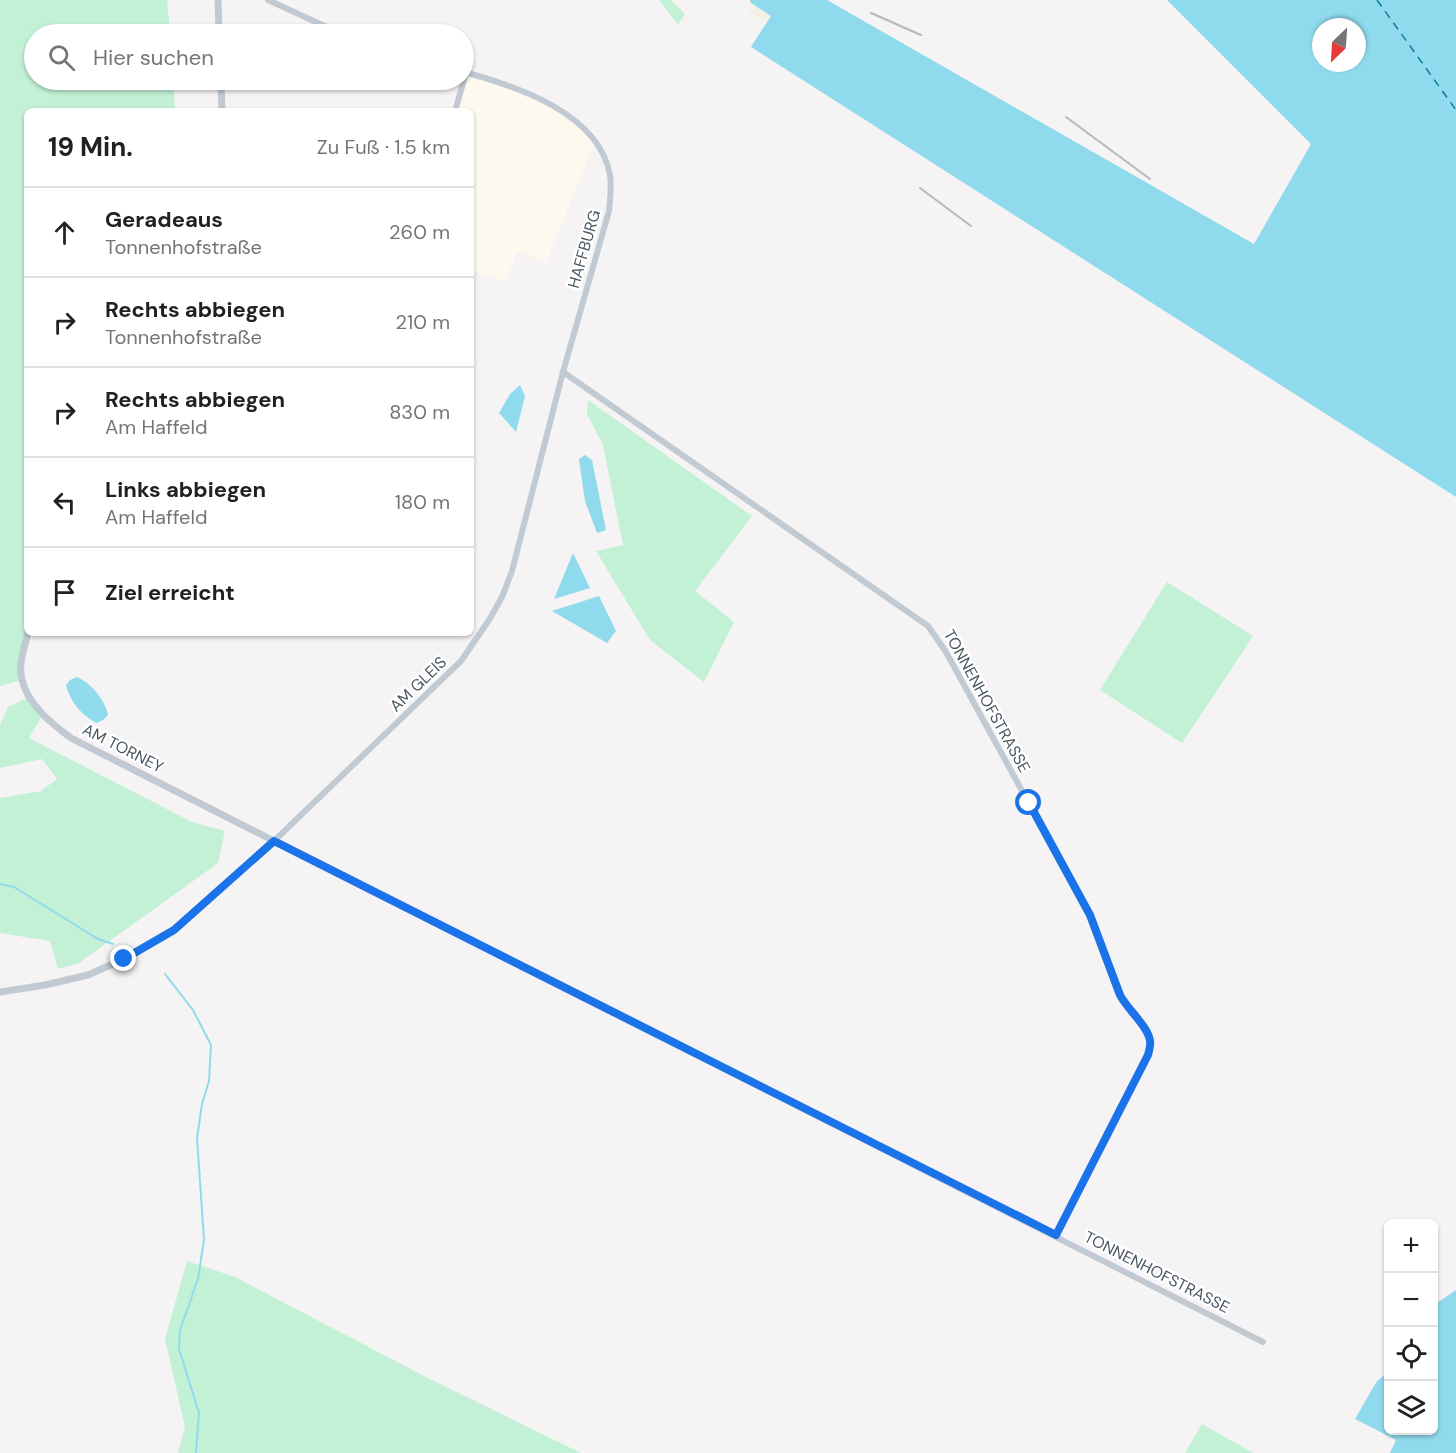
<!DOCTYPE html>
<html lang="de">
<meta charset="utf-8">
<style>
:root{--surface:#fff;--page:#f6f6f6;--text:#202124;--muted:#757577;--line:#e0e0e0}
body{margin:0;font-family:"DM Sans",sans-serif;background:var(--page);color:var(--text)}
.controls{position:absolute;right:18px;bottom:18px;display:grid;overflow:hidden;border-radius:9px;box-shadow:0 2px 4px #0004}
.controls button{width:54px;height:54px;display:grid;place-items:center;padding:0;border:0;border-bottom:2px solid var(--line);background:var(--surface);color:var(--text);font:30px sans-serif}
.compass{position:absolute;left:1312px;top:18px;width:54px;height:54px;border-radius:50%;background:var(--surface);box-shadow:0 2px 4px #0004;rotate:205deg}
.stop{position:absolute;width:18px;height:18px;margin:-14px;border:4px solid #1a73e8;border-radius:50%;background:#fff}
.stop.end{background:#1a73e8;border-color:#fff;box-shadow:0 2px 6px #0008}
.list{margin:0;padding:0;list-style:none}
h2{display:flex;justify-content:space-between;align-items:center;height:78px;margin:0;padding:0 24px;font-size:26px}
h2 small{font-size:20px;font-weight:400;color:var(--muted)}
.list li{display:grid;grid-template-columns:39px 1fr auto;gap:18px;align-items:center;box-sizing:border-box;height:90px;padding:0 24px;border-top:2px solid var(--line)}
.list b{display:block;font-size:22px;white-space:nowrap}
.list p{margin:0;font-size:20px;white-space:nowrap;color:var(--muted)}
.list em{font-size:20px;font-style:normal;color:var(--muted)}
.icon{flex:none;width:33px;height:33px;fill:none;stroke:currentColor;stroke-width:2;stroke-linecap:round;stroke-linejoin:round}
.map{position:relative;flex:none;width:1456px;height:1453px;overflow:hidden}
.search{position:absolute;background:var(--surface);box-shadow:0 2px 4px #0004;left:24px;top:24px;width:450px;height:66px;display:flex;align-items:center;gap:15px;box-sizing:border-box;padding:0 21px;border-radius:33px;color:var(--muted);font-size:22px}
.panel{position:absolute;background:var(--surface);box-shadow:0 2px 4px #0004;left:24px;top:108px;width:450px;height:528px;border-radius:9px}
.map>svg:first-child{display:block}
.commercial{fill:#fdf9ef}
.green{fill:#c3f1d5}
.sand{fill:#f5f0e5}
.water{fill:#90daee;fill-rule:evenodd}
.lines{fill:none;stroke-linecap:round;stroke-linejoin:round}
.stream{stroke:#90daee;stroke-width:2}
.ferry{stroke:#0c7c9b;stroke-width:1.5;stroke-dasharray:8 6;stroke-linecap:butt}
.minor{stroke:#c1cad2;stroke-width:6}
.tertiary{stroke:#c1cad2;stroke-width:7}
.rail{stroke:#b5b8bd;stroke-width:2}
.route{stroke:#1a73e8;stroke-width:8}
.labels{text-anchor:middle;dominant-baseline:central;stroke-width:5;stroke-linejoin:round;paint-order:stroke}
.street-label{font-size:16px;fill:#4a5661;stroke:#fff}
</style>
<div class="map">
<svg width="1456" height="1453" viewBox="0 0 1456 1453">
<rect width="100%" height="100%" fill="#f5f3f3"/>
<path class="commercial" d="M466 73 511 85 577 122 595 142 546 262 518 251 505 282 471 270V111H455Z"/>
<g class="green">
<path d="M0 0H167L170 34H34V80H173L175 110 27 111V633L22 680 0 686Z"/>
<path d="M659 0H671L685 14 678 25Z"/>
<path d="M588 400 752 516 695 591 734 622 704 682 650 640 596 551 623 545 603 445 587 414Z"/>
<path d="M1167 582 1253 636 1182 743 1100 690Z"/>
<path d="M30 697 43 714 29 738 192 822 225 831 218 863 79 963 58 969 50 941 0 933V798L41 791 57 779 42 759 0 768V725L8 707Z"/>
<path d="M187 1261 235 1277 424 1376 581 1453H178L185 1427 165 1339Z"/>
<path d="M1202 1424 1253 1453H1185Z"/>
</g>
<path class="sand" d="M753 4 771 16 767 23 748 11Z"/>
<g class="water">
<path d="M750 0H827L1254 244 1311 144 1167 0H1456V497L751 47 771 16 751 3ZM1321 27H1357V63H1321Z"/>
<path d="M520 385 525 396 516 432 499 413 510 394Z"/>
<path d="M585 455 592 460 606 530 597 533 585 501 579 459Z"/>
<path d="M573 553 590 588 554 599Z"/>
<path d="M599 596 616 631 607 643 552 611Z"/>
<path d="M77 677C91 683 105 700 108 715L103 720 96 723C82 715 70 702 66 685L70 680Z"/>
<path d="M1456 1290V1453H1390L1396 1440 1355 1419 1377 1381 1388 1372V1430H1434V1305Z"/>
</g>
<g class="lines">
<g class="stream">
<path d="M0 884 14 887 98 939 113 944"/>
<path d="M165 974 193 1010 211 1045 209 1081 202 1104 197 1138 204 1240 198 1279 180 1330 179 1349 199 1413 196 1453"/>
</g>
<path class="ferry" d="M1377 0 1456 110"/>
<g class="minor">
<path d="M268 0 342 34"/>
<path d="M464 72C516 86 599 113 610 175 612 187 610 199 609 211L563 372 512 571 502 597 489 620 461 661 274 841 1263 1342"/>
<path d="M455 111 466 73"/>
<path d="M563 372 928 626 946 652 1090 915 1120 995 1125 1004 1146 1029 1150 1041 1148 1055 1056 1235"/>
</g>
<g class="tertiary">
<path d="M218 0 219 34"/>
<path d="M221 80 222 111"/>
<path d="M0 992 45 985 88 975 124 959 174 930 274 841 71 738C52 724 28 705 22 680 18 665 24 648 28 633"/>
</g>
<g class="rail">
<path d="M871 13 921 35"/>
<path d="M1066 117 1150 179"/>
<path d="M920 188 971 226"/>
</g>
</g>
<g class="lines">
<path class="route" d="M124 959 174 930 274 841 1056 1235 1148 1055C1149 1051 1151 1045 1150 1041 1148 1026 1127 1009 1120 995L1090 915 1029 803"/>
</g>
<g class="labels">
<g class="street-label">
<text transform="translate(584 249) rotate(-74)">HAFFBURG</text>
<text transform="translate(418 684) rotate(-44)">AM GLEIS</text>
<text transform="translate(987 701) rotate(61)">TONNENHOFSTRASSE</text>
<text transform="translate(123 748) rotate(27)">AM TORNEY</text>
<text transform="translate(1157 1272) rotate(27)">TONNENHOFSTRASSE</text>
</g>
</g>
</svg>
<div class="controls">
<button>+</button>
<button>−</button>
<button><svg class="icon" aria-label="locate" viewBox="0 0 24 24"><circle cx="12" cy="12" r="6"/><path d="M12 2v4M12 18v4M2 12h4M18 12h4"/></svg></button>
<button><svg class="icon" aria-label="layers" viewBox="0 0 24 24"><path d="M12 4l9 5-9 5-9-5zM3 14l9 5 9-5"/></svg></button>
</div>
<svg class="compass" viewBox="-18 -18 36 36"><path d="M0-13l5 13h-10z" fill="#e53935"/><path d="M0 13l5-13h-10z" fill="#757577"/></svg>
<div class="stop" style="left:1029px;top:803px"></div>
<div class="stop end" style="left:124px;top:959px"></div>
<div class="search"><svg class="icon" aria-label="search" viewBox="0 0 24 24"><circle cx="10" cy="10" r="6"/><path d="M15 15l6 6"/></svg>Hier suchen</div>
<section class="panel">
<h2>19 Min.<small>Zu Fuß · 1.5 km</small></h2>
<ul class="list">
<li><svg class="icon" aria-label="ahead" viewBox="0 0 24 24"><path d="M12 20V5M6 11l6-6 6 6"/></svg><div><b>Geradeaus</b><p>Tonnenhofstraße</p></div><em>260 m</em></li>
<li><svg class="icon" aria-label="right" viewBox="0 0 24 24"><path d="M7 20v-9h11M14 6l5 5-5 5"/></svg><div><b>Rechts abbiegen</b><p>Tonnenhofstraße</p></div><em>210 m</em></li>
<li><svg class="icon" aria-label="right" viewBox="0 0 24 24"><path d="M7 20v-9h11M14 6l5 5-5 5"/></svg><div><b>Rechts abbiegen</b><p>Am Haffeld</p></div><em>830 m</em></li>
<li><svg class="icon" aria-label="left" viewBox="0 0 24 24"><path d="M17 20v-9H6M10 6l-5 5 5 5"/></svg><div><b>Links abbiegen</b><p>Am Haffeld</p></div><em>180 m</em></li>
<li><svg class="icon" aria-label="arrive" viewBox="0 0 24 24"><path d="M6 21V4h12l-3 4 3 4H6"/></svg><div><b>Ziel erreicht</b></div></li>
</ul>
</section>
</div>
